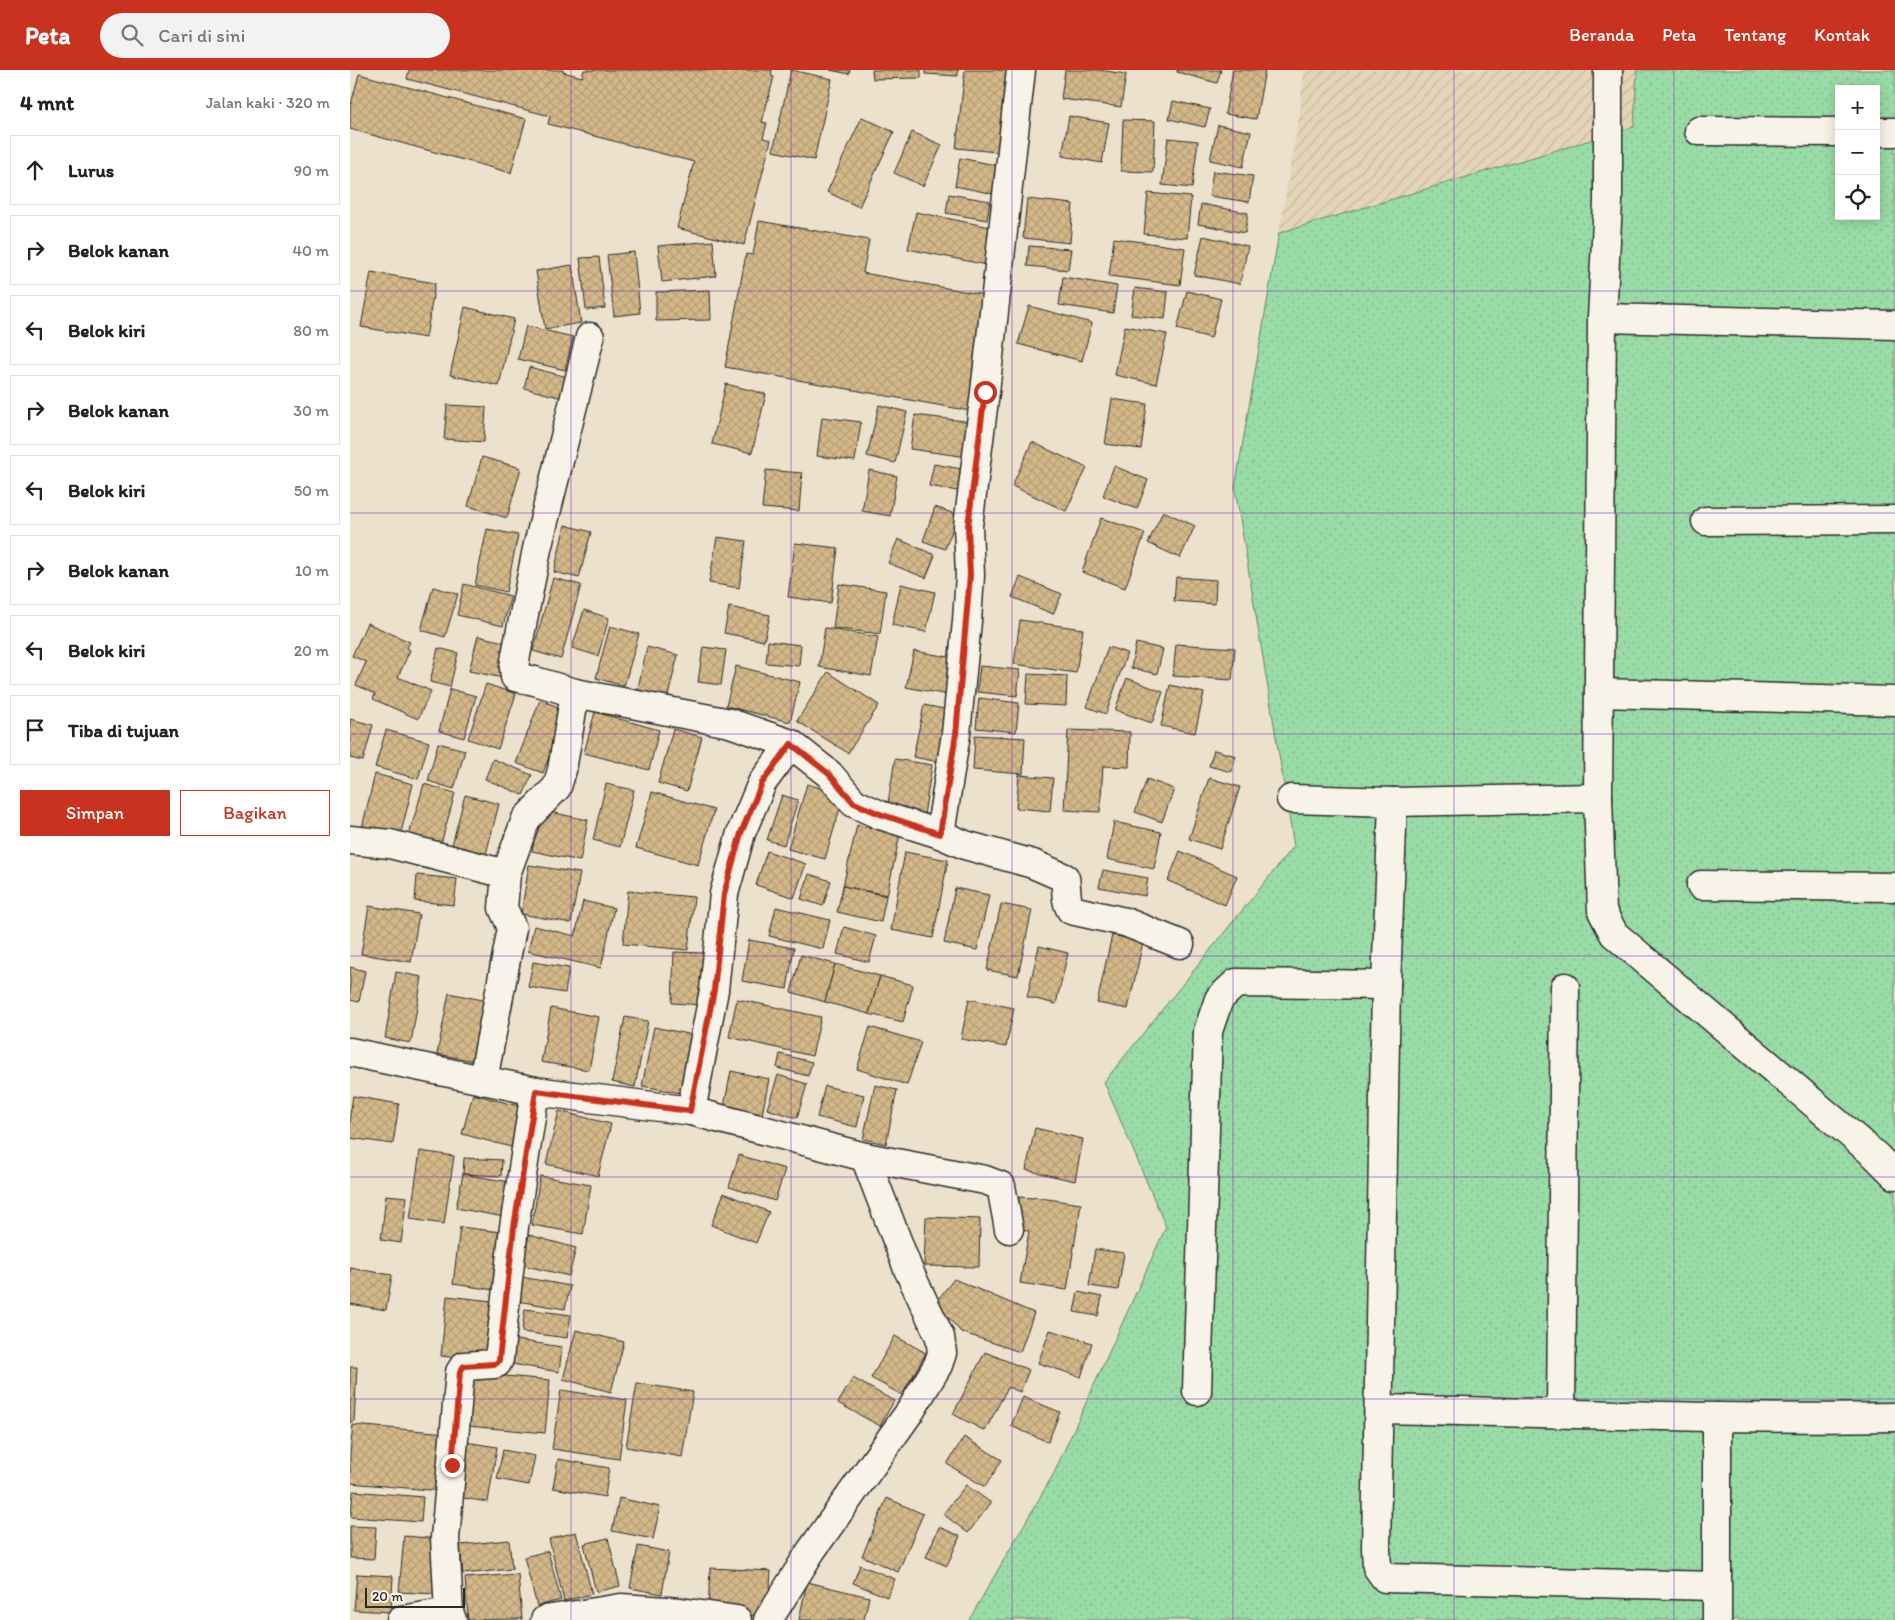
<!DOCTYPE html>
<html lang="id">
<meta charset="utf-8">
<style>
:root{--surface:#fff;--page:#f2f2f2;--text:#222;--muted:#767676;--line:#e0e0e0;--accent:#c8321e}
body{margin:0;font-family:Itim,sans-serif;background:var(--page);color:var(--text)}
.controls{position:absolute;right:15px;top:15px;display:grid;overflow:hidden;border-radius:0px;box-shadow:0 2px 12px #0003}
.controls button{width:45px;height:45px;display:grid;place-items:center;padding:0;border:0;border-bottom:1px solid var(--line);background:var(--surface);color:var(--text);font:25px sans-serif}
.scale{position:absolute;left:15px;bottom:12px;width:100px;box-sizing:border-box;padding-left:5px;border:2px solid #2b2b2b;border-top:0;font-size:14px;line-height:18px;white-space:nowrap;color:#2b2b2b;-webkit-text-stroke:4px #f7f3e8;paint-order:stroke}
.stop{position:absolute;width:15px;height:15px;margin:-11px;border:4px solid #c8321e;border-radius:50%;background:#fff}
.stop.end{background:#c8321e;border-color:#fff;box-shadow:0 1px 5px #0008}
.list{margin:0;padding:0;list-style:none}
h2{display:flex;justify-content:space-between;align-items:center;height:65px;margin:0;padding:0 20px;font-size:21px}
h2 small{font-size:16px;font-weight:400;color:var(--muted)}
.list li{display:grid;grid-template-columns:32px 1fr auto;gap:15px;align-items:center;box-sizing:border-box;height:70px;margin:0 10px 10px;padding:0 10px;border:1px solid var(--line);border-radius:0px}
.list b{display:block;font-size:19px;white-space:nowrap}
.list em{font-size:16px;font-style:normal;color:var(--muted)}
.actions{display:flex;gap:10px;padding:15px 20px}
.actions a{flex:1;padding:11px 0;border:1px solid var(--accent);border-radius:0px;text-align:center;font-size:18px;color:var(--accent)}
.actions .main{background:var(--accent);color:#fff}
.icon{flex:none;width:28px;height:28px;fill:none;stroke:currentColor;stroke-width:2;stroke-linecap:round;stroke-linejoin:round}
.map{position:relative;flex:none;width:1545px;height:1550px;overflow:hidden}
header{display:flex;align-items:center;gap:30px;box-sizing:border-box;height:70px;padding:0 25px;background:var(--accent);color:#fff}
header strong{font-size:24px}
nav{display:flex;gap:28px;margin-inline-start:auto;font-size:18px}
.search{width:350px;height:45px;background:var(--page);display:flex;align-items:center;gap:12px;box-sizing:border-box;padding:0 18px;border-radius:28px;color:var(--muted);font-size:19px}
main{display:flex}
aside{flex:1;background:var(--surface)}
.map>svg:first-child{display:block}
.industrial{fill:url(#industrial-furrows)}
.grass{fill:url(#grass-dots);stroke:#628469;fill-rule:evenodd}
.building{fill:url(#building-cross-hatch);stroke:#2b2b2b}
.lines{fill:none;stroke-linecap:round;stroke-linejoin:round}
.minor-casing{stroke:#2b2b2b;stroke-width:31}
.minor{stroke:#f7f3e8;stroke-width:28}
.route{stroke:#c8321e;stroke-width:6}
.grid{fill:none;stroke:#7b2cbf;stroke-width:1;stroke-opacity:0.55}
</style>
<header>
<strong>Peta</strong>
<div class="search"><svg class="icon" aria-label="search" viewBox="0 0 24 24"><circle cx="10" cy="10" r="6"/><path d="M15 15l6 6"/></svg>Cari di sini</div>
<nav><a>Beranda</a><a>Peta</a><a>Tentang</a><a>Kontak</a></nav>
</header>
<main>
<aside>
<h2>4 mnt<small>Jalan kaki · 320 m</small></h2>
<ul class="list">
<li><svg class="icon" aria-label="ahead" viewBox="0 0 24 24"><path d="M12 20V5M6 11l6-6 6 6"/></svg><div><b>Lurus</b></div><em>90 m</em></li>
<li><svg class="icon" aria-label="right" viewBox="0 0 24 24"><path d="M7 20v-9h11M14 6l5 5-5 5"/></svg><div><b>Belok kanan</b></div><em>40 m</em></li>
<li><svg class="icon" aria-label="left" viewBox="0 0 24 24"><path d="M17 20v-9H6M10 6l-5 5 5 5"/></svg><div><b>Belok kiri</b></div><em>80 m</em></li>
<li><svg class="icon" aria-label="right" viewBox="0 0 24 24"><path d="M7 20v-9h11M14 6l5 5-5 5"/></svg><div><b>Belok kanan</b></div><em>30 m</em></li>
<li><svg class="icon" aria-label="left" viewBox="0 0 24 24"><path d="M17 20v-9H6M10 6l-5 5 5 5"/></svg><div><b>Belok kiri</b></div><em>50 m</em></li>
<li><svg class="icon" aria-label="right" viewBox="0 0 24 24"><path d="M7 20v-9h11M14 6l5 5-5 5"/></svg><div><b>Belok kanan</b></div><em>10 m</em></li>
<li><svg class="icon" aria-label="left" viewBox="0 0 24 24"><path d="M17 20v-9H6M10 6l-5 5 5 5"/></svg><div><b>Belok kiri</b></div><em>20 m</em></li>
<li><svg class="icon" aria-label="arrive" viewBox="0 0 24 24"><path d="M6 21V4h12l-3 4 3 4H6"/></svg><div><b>Tiba di tujuan</b></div></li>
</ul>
<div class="actions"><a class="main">Simpan</a><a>Bagikan</a></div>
</aside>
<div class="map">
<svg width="1545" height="1550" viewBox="0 0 1545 1550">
<defs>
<pattern id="industrial-furrows" width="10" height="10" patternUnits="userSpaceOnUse" patternTransform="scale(1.25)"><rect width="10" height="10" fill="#e5d5b8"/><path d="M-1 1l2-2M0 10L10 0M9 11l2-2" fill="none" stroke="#c5b79e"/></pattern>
<pattern id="grass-dots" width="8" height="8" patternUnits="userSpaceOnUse" patternTransform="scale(1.25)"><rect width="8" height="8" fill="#9adca7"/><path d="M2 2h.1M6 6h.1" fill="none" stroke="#85bd90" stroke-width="1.8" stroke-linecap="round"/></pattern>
<pattern id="building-cross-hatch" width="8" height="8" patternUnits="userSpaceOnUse" patternTransform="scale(1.25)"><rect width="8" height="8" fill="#d4b889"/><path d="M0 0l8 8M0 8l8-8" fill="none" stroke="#b69e76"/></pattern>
</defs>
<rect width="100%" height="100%" fill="#ece1cc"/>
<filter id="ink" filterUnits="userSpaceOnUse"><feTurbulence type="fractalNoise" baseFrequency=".02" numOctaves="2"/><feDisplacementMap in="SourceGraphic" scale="10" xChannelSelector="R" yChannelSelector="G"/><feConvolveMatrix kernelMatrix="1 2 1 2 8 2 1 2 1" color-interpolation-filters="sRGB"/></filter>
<g filter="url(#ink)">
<path class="industrial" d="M954 0H1287L1284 57 929 163 950 42Z"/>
<path class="grass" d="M1287 0H1545V1550H619L704 1403 816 1157 754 1012 944 776 885 418 929 163 1284 57ZM1489 19H1526V146H1489Z"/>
<g class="building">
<path d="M59 0H213V2L232 7 234 0H422L421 6 424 7 412 52 417 53 413 68 421 70 394 175 327 158 344 92 198 54 200 46 57 9Z"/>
<path d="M441 0 482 9 464 90 423 81Z"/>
<path d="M480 0H500L499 4Z"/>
<path d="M522 0H571V8L523 9Z"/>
<path d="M575 0H608V6L575 4Z"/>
<path d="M615 0H666L657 83 606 78Z"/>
<path d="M715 0H749L776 4 771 37 711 29Z"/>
<path d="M827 0H871L867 13 827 2Z"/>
<path d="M883 0H915L906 49 875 44Z"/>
<path d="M9 4 176 49 161 103 0 59V38Z"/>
<path d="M823 31 860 39 855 57 819 49Z"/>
<path d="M719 46 759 53 752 93 712 86Z"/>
<path d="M512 47 544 62 509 137 477 122Z"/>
<path d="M773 50 805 51 803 102 771 101Z"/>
<path d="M868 55 901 62 893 97 860 90Z"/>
<path d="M562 62 592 75 573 116 544 103Z"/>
<path d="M818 68 848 71 842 118 812 115Z"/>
<path d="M610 88 650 96 644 124 605 116Z"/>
<path d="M863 101 903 106 899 132 859 126Z"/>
<path d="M798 123 841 127 837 168 794 164Z"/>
<path d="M599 124 640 131 637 150 596 143Z"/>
<path d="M677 129 723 134 720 173 673 168Z"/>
<path d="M851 134 898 143 895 163 848 154Z"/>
<path d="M566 142 645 158 637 195 558 179Z"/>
<path d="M409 151 519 170 513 203 641 226 621 341 375 297 396 184 403 185Z"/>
<path d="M853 166 898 176 890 214 844 205Z"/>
<path d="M764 168 835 178 830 215 759 206Z"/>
<path d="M363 171 366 206 312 212 308 176Z"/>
<path d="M679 176 721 179 718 200 677 196Z"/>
<path d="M284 182 290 243 264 246 257 185Z"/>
<path d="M249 187 255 238 236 240 230 188Z"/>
<path d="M222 195 231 253 195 259 186 201Z"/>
<path d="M21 202 85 213 76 268 11 257Z"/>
<path d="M713 207 767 216 763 243 709 235Z"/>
<path d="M785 218 818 222 815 249 781 245Z"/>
<path d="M360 220 361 250 306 251V222Z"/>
<path d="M837 221 871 229 861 268 827 259Z"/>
<path d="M679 236 742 253 732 291 668 274Z"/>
<path d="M115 237 164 249 149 316 100 305Z"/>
<path d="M176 256 223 267 215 300 168 289Z"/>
<path d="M775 256 817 264 806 314 765 305Z"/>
<path d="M179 297 225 309 220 330 174 318Z"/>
<path d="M376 314 416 324 402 383 362 374Z"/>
<path d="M762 329 797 334 791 379 755 374Z"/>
<path d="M97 335 136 337 134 372 94 369Z"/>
<path d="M529 335 557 342 545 393 517 386Z"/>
<path d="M565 345 630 353 625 388 560 379Z"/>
<path d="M472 347 511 352 505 391 467 386Z"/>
<path d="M682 372 737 398 716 441 662 416Z"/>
<path d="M132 387 171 398 157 448 118 436Z"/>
<path d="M584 394 617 400 613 422 579 416Z"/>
<path d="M764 396 798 410 787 439 753 426Z"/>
<path d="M416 400 452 403 449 441 412 438Z"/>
<path d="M519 400 547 406 540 446 512 441Z"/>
<path d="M585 437 608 445 595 479 573 471Z"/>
<path d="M813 441 845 456 830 488 798 473Z"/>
<path d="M751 448 795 463 775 518 732 502Z"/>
<path d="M215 455 241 462 229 508 204 502Z"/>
<path d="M137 459 168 465 156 522 125 515Z"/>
<path d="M367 467 396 471 389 518 359 513Z"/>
<path d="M548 469 585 485 576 508 538 493Z"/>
<path d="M445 473 488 478 481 533 438 527Z"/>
<path d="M670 507 712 524 703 544 662 527Z"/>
<path d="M826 507 866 510 865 534 824 531Z"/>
<path d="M203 508 231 515 211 589 183 581Z"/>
<path d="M114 514 161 526 153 556 107 545Z"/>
<path d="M489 514 536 521 530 564 483 558Z"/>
<path d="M551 514 585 522 576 562 542 555Z"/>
<path d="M83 517 108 524 95 567 71 560Z"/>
<path d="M379 537 420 545 414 571 374 563Z"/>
<path d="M234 540 259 548 248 586 222 578Z"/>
<path d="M670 550 733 559 726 603 664 594Z"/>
<path d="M17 553 60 572 57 578 60 580 48 607 81 621 68 649 23 629 25 624 6 615 16 592 2 586Z"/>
<path d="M260 556 289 564 274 616 246 608Z"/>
<path d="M475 558 528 567 521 606 469 597Z"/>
<path d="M128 566 162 574 153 608 119 601Z"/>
<path d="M418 571 451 575 449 596 416 593Z"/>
<path d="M786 573 813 579 807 604 781 598Z"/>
<path d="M826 574 885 578 882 610 823 606Z"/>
<path d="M297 577 328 585 316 634 286 627Z"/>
<path d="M353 577 376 580 371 615 348 612Z"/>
<path d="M758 577 777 583 756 644 737 637Z"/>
<path d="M88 578 108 583 100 617 80 612Z"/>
<path d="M564 581 605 588 598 625 556 617Z"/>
<path d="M386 596 450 612 440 652 376 636Z"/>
<path d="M630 596 670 600 667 626 627 622Z"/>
<path d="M478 602 529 635 498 683 447 651Z"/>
<path d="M678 604 717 606 716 636 676 634Z"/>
<path d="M777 608 813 622 802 653 765 640Z"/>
<path d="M136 614 166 624 148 679 118 669Z"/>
<path d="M820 615 854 623 845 663 811 656Z"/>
<path d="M100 619 126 626 114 668 89 661Z"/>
<path d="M629 628 669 633 666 662 626 658Z"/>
<path d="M190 630 216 640 193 703 166 693Z"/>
<path d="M574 635 604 641 594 693 563 687Z"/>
<path d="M245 642 309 660 299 700 234 683Z"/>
<path d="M0 649 23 655 13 691 0 688Z"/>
<path d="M323 659 352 667 337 721 308 713Z"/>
<path d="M36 660 79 672 68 709 25 697Z"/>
<path d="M718 660 780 662 779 697 753 696 750 742 714 740Z"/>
<path d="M625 665 675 668 673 704 623 700Z"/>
<path d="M88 673 115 680 104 719 78 711Z"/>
<path d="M864 680 886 686 881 702 859 696Z"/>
<path d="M143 689 182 705 173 725 135 709Z"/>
<path d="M545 689 582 695 574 745 537 739Z"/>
<path d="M25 704 63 714 50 767 12 758Z"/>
<path d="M669 705 703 708 700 741 666 738Z"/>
<path d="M859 708 890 717 870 779 839 769Z"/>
<path d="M797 709 824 719 812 752 785 742Z"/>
<path d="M74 714 105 723 89 781 57 772Z"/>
<path d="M256 714 284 720 270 777 243 770Z"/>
<path d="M457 714 494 725 475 789 438 779Z"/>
<path d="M302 722 364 740 348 795 286 778Z"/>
<path d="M115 725 149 734 136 784 102 775Z"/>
<path d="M432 725 448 730 434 775 417 770Z"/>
<path d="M190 740 238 750 230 791 182 781Z"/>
<path d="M764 752 811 762 804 799 757 789Z"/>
<path d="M507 755 550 764 537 825 493 816Z"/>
<path d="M417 781 456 794 444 828 406 815Z"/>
<path d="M830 781 887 806 875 835 818 811Z"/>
<path d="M555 782 598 790 583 868 541 860Z"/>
<path d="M179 795 230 803 221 853 171 844Z"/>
<path d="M753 800 798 808 795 826 749 817Z"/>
<path d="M459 804 481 811 473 836 451 829Z"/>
<path d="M67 805 107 809 104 835 65 831Z"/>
<path d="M493 816 536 826 531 852 487 842Z"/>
<path d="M605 818 639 825 627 880 594 873Z"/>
<path d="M278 821 344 827 338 880 273 874Z"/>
<path d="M233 831 264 838 251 898 178 881 184 856 225 866Z"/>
<path d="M651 834 682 840 668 906 637 900Z"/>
<path d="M19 836 69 844 61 892 11 884Z"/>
<path d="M426 837 480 850 473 879 419 866Z"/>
<path d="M494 857 526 866 519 892 487 884Z"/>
<path d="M762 865 793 872 778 939 747 933Z"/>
<path d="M399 870 444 878 437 919 392 911Z"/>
<path d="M689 876 718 883 706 934 677 927Z"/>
<path d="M324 882 354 883 352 935 322 933Z"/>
<path d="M451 885 485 894 475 932 441 922Z"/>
<path d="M183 892 219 898 215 923 178 917Z"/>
<path d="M485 894 530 906 519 944 475 932Z"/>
<path d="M0 897 15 901 9 932 0 930Z"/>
<path d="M46 902 72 907 61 973 35 968Z"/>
<path d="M530 906 563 915 553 952 519 944Z"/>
<path d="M99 923 142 932 130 992 87 984Z"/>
<path d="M387 929 471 947 462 986 379 967Z"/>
<path d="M619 929 664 938 656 977 611 969Z"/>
<path d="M201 938 249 947 239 1000 191 992Z"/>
<path d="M275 947 298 951 285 1017 262 1012Z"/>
<path d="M304 957 348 966 337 1024 292 1016Z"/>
<path d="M520 957 571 972 557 1015 507 999Z"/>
<path d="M430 984 462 992 458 1006 427 998Z"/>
<path d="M381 1001 419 1009 411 1050 373 1042Z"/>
<path d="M428 1005 457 1014 447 1048 417 1039Z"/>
<path d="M525 1015 547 1020 536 1074 513 1069Z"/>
<path d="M475 1016 514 1025 507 1057 467 1047Z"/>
<path d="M123 1024 172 1037 161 1077 112 1064Z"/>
<path d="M3 1026 49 1034 43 1074 0 1068V1045Z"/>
<path d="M209 1041 261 1054 248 1106 196 1094Z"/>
<path d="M685 1058 733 1069 725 1111 676 1100Z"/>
<path d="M70 1081 104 1086 94 1154 60 1149Z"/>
<path d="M389 1085 435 1099 425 1131 379 1117Z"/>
<path d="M114 1088 152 1090 151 1106 113 1104Z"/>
<path d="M113 1104 166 1113 159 1148 106 1138Z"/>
<path d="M190 1106 241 1115 233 1164 182 1155Z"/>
<path d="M374 1123 419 1142 406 1173 361 1155Z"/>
<path d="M36 1125 57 1127 51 1173 31 1170Z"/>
<path d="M669 1127 684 1128V1127L731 1134 717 1220 670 1213 679 1161 666 1159Z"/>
<path d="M576 1147 630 1149 629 1197 574 1196Z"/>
<path d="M110 1157 159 1163 151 1221 103 1214Z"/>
<path d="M179 1165 226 1178 219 1206 172 1195Z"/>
<path d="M745 1179 774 1183 768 1220 739 1216Z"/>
<path d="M0 1198 42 1205 36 1240 0 1234Z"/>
<path d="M166 1206 220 1216 215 1239 161 1230Z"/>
<path d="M604 1209 684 1243 670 1282 611 1262 585 1233Z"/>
<path d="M728 1222 752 1227 748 1246 724 1242Z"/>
<path d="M97 1226 142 1231 135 1291 91 1286Z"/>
<path d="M175 1239 221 1245 217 1268 172 1262Z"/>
<path d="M226 1260 274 1272 261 1322 213 1309Z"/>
<path d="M700 1260 742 1273 731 1307 688 1293Z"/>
<path d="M545 1266 576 1283 552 1325 521 1308Z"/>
<path d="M160 1269 212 1277 209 1302 156 1293Z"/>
<path d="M635 1282 679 1300 670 1322 658 1317 635 1361 603 1344Z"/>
<path d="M0 1297H7L4 1352H0Z"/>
<path d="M122 1303 200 1310 195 1363 117 1356Z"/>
<path d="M503 1308 544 1331 530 1356 488 1333Z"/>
<path d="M287 1313 343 1322 332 1387 276 1377Z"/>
<path d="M211 1320 277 1330 269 1389 202 1379Z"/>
<path d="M673 1327 710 1342 698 1372 661 1356Z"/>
<path d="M3 1355 97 1363 91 1421 0 1413V1384Z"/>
<path d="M614 1367 652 1390 635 1417 597 1394Z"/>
<path d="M115 1372 147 1377 138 1432 107 1427Z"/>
<path d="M153 1380 185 1386 179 1415 147 1409Z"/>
<path d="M208 1389 259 1398 255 1427 203 1418Z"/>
<path d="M616 1415 641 1433 618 1463 593 1444Z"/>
<path d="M3 1421 73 1427 71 1452 1 1447Z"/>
<path d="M269 1428 310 1437 303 1469 262 1461Z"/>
<path d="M537 1428 573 1444 548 1502 512 1486Z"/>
<path d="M0 1456 26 1457 24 1489 0 1488Z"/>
<path d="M589 1457 610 1466 597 1496 576 1487Z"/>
<path d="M226 1462 242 1524 214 1531 199 1469Z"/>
<path d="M54 1466 91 1469 86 1524 49 1522Z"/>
<path d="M258 1468 270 1516 246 1522 234 1474Z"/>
<path d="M159 1470 162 1499 113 1504 110 1475Z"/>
<path d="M288 1476 319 1482 312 1524 280 1518Z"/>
<path d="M198 1481 211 1530 187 1536 174 1487Z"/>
<path d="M510 1495 545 1509 537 1527 503 1513Z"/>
<path d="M360 1498 421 1501 418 1546 358 1543Z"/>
<path d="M7 1504 43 1506 41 1542 4 1540Z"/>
<path d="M168 1504 172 1549 118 1550 115 1508Z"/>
<path d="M457 1512 519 1527 514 1550H449Z"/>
</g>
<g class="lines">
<defs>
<g id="minor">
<path d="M1258 0V132L1252 248 1248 728 1252 841 1264 864 1525 1085 1545 1105"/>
<path d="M1349 61 1489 62"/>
<path d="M1526 62H1545"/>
<path d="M1252 248 1545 255"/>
<path d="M240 267 187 479 166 585 164 597 165 607 185 611 225 623 380 653 441 674 479 704 504 733 530 745 590 764 615 775 683 794 715 808C717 819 715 831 721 840L775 852 830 874"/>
<path d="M1356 451 1545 450"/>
<path d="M1249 623 1545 631"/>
<path d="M941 729 1043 732 1248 728"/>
<path d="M1043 732 1036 915 1026 1478 1027 1497 1035 1508 1366 1516"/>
<path d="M590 764 606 664 617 551 620 505 618 456 635 322 671 0"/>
<path d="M0 770 40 774 156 804"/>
<path d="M1351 815 1545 817"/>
<path d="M0 982 185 1021 341 1041 515 1087 635 1110 651 1116 659 1159"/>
<path d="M133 1010 162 858 153 838 156 804 176 749 207 717 212 700 225 623"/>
<path d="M341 1041 364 920 374 824 391 763 412 713 441 674"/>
<path d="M847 1321 858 961 869 929 886 913 1036 915"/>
<path d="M1030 1339C1201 1343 1373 1350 1545 1347"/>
<path d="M1211 1343 1215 917"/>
<path d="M1367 1347V1550"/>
<path d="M51 1550 99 1542"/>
<path d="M102 1550 99 1542 95 1468 110 1302 114 1296 144 1294 147 1293 149 1289 164 1157 185 1021"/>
<path d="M195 1550 271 1538 331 1542 387 1550"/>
<path d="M418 1550 461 1481 561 1340 588 1295 592 1283 590 1267 558 1199 515 1087"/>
</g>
</defs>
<use href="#minor" class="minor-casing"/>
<use href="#minor" class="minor"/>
</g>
</g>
<g class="lines" filter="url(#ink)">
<path class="route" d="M102 1395 110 1302 114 1296 144 1294 147 1293 149 1290 164 1157 186 1021 340 1041 364 920 374 824 391 763 412 713 441 674 479 704 504 733 530 744 590 764 606 664 620 505 618 456 635 322"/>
</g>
<path class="grid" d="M221 0V1550M441 0V1550M662 0V1550M883 0V1550M1104 0V1550M1324 0V1550M0 221H1545M0 443H1545M0 664H1545M0 886H1545M0 1107H1545M0 1329H1545"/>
</svg>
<div class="controls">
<button>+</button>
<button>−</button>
<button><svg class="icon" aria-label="locate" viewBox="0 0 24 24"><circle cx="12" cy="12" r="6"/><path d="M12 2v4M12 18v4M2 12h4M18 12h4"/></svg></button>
</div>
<div class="scale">20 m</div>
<div class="stop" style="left:635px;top:322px"></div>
<div class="stop end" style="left:102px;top:1395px"></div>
</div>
</main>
